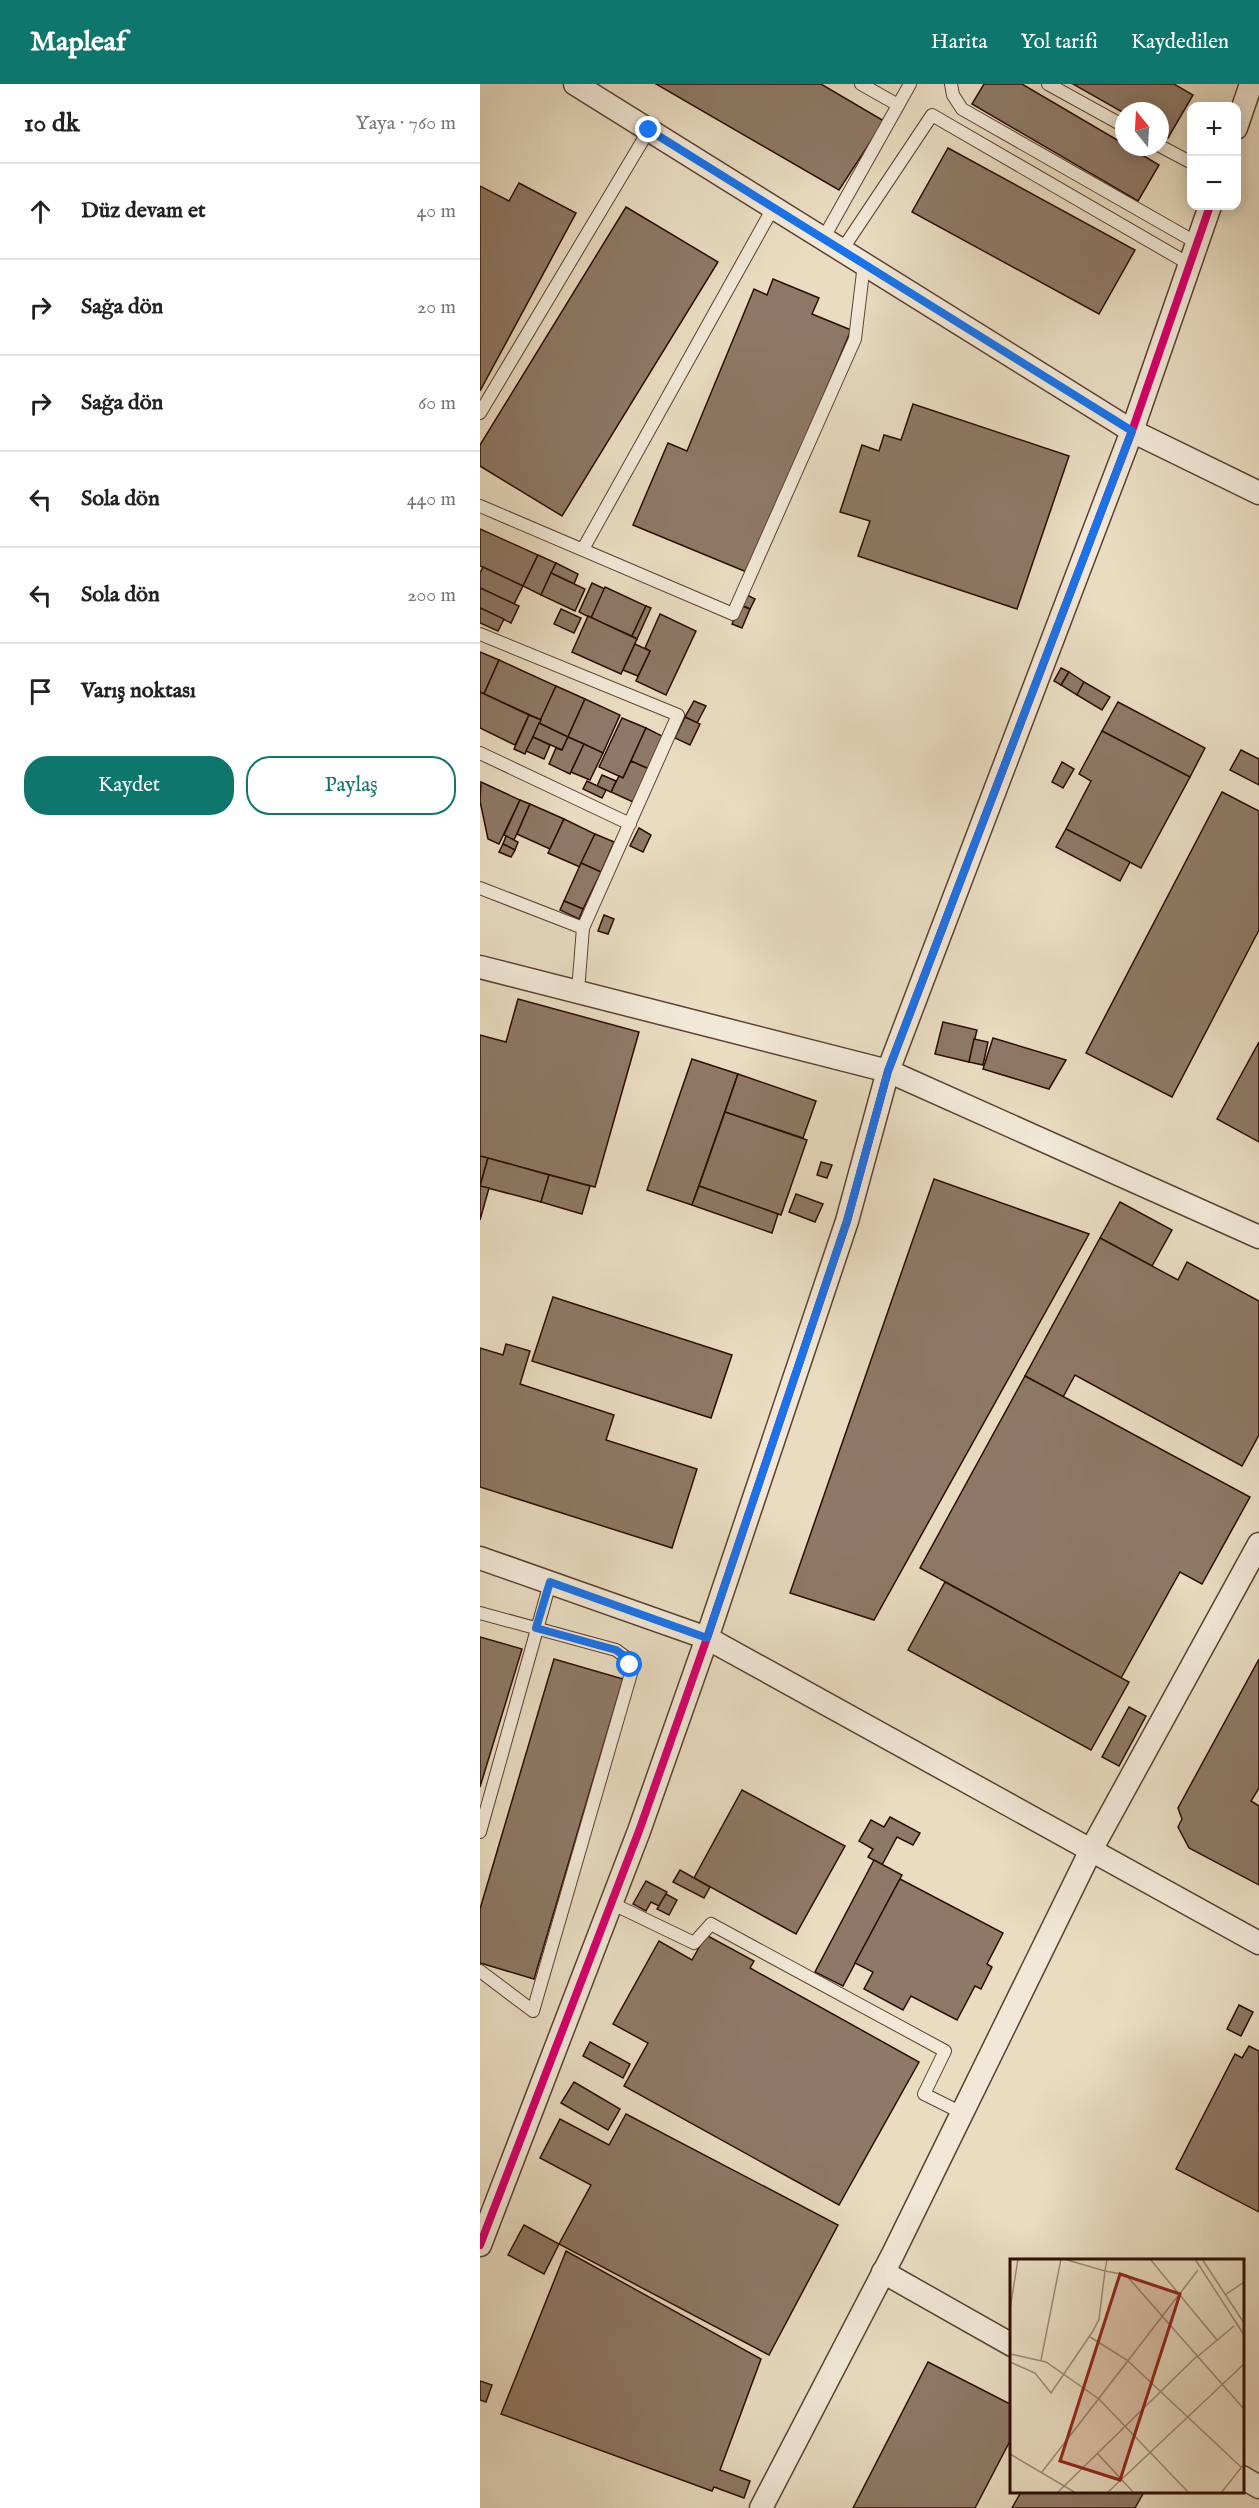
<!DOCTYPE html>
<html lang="tr">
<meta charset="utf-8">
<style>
:root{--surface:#fff;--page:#f6f6f6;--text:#222;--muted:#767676;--line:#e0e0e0;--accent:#0f766e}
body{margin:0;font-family:"IM FELL English",serif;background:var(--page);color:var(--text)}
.controls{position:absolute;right:18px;top:18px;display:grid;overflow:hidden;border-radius:12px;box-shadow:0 3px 15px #0003}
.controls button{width:54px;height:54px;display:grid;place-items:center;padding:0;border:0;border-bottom:2px solid var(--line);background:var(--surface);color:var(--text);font:30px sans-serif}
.compass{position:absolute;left:635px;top:18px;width:54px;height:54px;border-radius:50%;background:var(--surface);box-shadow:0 3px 15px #0003;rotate:342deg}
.stop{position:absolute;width:18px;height:18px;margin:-14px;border:4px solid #1a73e8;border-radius:50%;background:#fff}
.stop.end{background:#1a73e8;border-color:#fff;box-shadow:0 2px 6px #0008}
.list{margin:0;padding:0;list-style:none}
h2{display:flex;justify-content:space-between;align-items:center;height:78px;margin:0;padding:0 24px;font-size:26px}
h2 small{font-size:20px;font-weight:400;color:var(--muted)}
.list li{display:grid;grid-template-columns:39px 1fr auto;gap:18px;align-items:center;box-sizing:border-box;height:96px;padding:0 24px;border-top:2px solid var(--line)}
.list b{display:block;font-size:22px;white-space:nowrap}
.list em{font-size:20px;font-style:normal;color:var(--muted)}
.actions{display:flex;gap:12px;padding:18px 24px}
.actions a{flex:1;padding:14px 0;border:2px solid var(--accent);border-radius:24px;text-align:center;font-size:21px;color:var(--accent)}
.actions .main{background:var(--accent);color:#fff}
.icon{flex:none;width:33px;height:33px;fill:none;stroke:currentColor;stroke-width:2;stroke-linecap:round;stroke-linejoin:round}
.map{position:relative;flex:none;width:779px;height:2424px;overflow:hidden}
header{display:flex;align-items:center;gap:36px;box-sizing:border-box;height:84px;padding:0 30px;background:var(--accent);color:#fff}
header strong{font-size:28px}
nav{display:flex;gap:33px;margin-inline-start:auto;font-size:21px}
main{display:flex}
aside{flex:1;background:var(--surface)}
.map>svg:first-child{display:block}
.building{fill:#8e7966;stroke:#2c0d03;stroke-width:1.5}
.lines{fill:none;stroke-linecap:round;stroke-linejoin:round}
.service-casing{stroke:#5b4132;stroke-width:14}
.minor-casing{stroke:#5b4132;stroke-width:25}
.service{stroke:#f1e8d7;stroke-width:12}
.minor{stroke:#f1e8d7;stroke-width:22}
.cycleway-casing{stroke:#f1e8d7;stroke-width:11}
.cycleway{stroke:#d6006c;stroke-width:8}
.route{stroke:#1a73e8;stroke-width:8}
.inset-road{fill:none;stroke:#9d8975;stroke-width:1.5}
.view{fill:#8f2418;fill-opacity:0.15;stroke:#8f2418;stroke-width:3}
.inset-edge{fill:none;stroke:#2c0d03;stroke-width:3}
</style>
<header>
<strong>Mapleaf</strong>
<nav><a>Harita</a><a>Yol tarifi</a><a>Kaydedilen</a></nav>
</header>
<main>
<aside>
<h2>10 dk<small>Yaya · 760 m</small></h2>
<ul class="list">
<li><svg class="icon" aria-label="ahead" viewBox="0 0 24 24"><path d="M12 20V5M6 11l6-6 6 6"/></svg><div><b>Düz devam et</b></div><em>40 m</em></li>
<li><svg class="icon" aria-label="right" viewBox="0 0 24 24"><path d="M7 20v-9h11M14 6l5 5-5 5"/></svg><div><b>Sağa dön</b></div><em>20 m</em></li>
<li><svg class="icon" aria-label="right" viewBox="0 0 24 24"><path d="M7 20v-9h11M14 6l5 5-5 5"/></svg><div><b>Sağa dön</b></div><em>60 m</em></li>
<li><svg class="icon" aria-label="left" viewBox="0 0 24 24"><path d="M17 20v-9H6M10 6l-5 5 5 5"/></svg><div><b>Sola dön</b></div><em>440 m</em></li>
<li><svg class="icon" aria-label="left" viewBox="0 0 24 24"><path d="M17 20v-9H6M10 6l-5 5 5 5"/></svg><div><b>Sola dön</b></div><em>200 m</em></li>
<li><svg class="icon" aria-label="arrive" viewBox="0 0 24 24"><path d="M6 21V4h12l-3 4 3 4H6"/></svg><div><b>Varış noktası</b></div></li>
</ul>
<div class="actions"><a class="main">Kaydet</a><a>Paylaş</a></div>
</aside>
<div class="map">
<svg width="779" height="2424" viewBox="0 0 779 2424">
<rect width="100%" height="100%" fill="#e9dcc1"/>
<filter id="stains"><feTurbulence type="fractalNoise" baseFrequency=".00333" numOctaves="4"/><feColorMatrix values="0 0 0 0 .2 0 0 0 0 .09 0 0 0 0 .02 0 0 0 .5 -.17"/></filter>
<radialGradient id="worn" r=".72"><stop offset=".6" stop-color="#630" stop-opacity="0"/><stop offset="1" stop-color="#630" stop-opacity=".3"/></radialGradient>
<g class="building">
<path d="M176 0H341L404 37 359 106Z"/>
<path d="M504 0H542L644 60V63H649L679 81 658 117 492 20Z"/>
<path d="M593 0H694L713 11 688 54 680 49V27H644V29Z"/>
<path d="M468 64 655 166 619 230 432 128Z"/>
<path d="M39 99 96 129 0 307V102L29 117Z"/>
<path d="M146 123 238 178 82 432 0 382V361Z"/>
<path d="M293 195 339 214 332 230 371 246 269 489 153 441 188 359 207 367 274 205 287 211Z"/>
<path d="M433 320 589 372 537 525 378 472 390 437 360 428 382 361 399 367 404 351 421 356Z"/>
<path d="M0 445 58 471 43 502 0 482Z"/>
<path d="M58 471 76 479 61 511 43 502Z"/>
<path d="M76 479 98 490 94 500 71 489Z"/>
<path d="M3 483 43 502 34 520 0 504V489Z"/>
<path d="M71 489 105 505 95 527 61 511Z"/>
<path d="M112 499 125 505 111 534 99 528Z"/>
<path d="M125 503 166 522 152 552 111 534Z"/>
<path d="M0 504 39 522 31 539 0 524Z"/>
<path d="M265 510 275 515 270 525 260 521Z"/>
<path d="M260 521 270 525 262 544 252 540Z"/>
<path d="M166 522 171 524 157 555 152 552Z"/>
<path d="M0 524 24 535 18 547 0 539Z"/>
<path d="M81 525 101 534 94 549 74 540Z"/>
<path d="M180 530 216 547 186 611 156 597 170 567 165 564Z"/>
<path d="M108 532 157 555 141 590 92 568Z"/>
<path d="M155 560 170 567 158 592 143 586Z"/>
<path d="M0 568 19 576 4 610 0 608Z"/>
<path d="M19 576 76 602 61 636 4 610Z"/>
<path d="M581 584 589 588 581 601 574 597Z"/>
<path d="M589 588 604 598 597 611 581 601Z"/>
<path d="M604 598 630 613 622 626 597 611Z"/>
<path d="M76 602 105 615 88 653 59 639Z"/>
<path d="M0 608 49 631 35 661 0 644Z"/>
<path d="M105 615 140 631 123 669 88 653Z"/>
<path d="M214 617 226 622 217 639 205 633Z"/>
<path d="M638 618 725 664 710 693 622 647Z"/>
<path d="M49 631 61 636 45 670 34 665Z"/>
<path d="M205 633 220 640 210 661 195 654Z"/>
<path d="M142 634 166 644 143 694 119 683Z"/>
<path d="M59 639 88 653 82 666 53 653Z"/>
<path d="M166 644 184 653 169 685 151 677Z"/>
<path d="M622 647 710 693 661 784 586 745 611 697 599 690Z"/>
<path d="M53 653 70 661 64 675 46 667Z"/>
<path d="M88 653 104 660 90 690 69 680 76 664 82 666Z"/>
<path d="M104 660 123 669 110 696 91 688Z"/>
<path d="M761 666 779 675V701L750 686Z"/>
<path d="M151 677 169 685 153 718 131 708 139 692 143 694Z"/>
<path d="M582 678 594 685 583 704 572 698Z"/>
<path d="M122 691 136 697 131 708 117 702Z"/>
<path d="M107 697 126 706 122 714 103 705Z"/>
<path d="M1 698 40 716 19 760 8 755 0 717Z"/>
<path d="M742 708 779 727V846L692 1013 606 969Z"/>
<path d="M40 716 50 720 34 756 24 751Z"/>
<path d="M50 720 84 735 70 765 37 750Z"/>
<path d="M84 735 115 750 100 783 68 769Z"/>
<path d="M159 744 171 751 163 768 150 762Z"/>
<path d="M586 745 650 778 640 797 576 763Z"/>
<path d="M115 750 134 758 121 788 101 779Z"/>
<path d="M26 752 38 758 35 766 23 760Z"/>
<path d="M23 760 35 766 31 773 19 768Z"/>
<path d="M101 779 121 788 103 825 84 817Z"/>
<path d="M84 817 103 825 99 835 80 826Z"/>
<path d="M124 831 134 835 128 850 118 847Z"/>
<path d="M38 915 159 948 115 1103 0 1072V951L26 958Z"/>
<path d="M463 938 497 946 489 978 455 970Z"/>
<path d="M513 954 586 976 569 1005 503 985Z"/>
<path d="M494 955 508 958 503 981 489 978Z"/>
<path d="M779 958V1058L737 1035Z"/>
<path d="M212 975 258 990 212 1121 167 1106Z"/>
<path d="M258 990 336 1017 323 1054 245 1028Z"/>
<path d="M245 1028 327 1056 301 1131 219 1102Z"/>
<path d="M0 1072 8 1074 0 1102Z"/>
<path d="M8 1074 69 1091 61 1118 0 1102Z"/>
<path d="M341 1078 352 1081 347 1094 337 1091Z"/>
<path d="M69 1091 110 1102 102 1130 61 1118Z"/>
<path d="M454 1095 609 1150 394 1536 310 1509Z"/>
<path d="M0 1102 9 1104 0 1136Z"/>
<path d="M219 1102 298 1130 292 1149 212 1121Z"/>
<path d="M316 1110 343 1120 335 1138 309 1128Z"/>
<path d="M640 1118 692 1146 672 1182 620 1154Z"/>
<path d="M620 1154 698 1196 707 1178 779 1217V1351L762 1382 595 1291 583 1313 545 1292Z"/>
<path d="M73 1213 252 1271 231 1334 52 1277Z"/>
<path d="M26 1260 50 1267 40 1300 134 1331 126 1356 217 1385 192 1464 0 1403V1264L23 1271Z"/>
<path d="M545 1292 770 1413 722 1500 700 1488 641 1594 440 1484Z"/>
<path d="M465 1498 649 1598 611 1666 428 1566Z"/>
<path d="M0 1553 42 1565 0 1703Z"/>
<path d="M74 1575 143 1595 54 1895 0 1879V1825Z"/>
<path d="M779 1575V1704L771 1717 779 1722V1801L709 1764 698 1743 702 1735 698 1724Z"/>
<path d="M649 1623 666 1632 639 1682 622 1673Z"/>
<path d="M262 1706 365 1762 316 1850 214 1794Z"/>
<path d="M410 1733 440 1749 433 1761 417 1753 402 1781 388 1773 393 1765 379 1757 391 1736 404 1743Z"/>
<path d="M394 1776 422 1791 363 1902 335 1888Z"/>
<path d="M200 1786 230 1803 224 1814 193 1798Z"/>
<path d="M420 1795 523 1849 507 1880 512 1883 501 1905 495 1902 477 1936 431 1912 423 1926 384 1905 393 1888 375 1879Z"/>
<path d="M166 1797 187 1808 179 1822 171 1818 166 1827 153 1820Z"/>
<path d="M186 1810 197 1816 189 1831 177 1825Z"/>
<path d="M226 1851 274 1877 270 1884 439 1978 359 2121 144 2002 168 1959 133 1940 179 1857 212 1876Z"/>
<path d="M759 1921 773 1928 761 1952 747 1945Z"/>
<path d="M110 1958 150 1980 143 1994 103 1972Z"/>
<path d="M769 1962 779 1967V2128L696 2085 755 1970 762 1974Z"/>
<path d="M94 1998 140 2025 128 2046 81 2019Z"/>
<path d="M146 2030 358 2141 289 2271 79 2160 111 2101 60 2074 80 2035 129 2061Z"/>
<path d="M44 2141 79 2160 64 2190 28 2171Z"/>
<path d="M86 2167 281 2275 240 2386 270 2397 264 2414 234 2403 232 2407 21 2330Z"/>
<path d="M448 2278 532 2321V2353L495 2424H373Z"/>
<path d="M0 2297 12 2301 6 2318 0 2316Z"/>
<path d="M541 2408H664L655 2424H532Z"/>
</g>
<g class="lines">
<defs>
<g id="service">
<path d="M381 0 418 21"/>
<path d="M471 0 473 11 482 25 717 159"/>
<path d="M568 0 644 42"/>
<path d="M680 62 712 79"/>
<path d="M343 155 430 0"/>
<path d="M362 166 452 31 709 180"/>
<path d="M0 329 169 46"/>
<path d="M0 422 253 530 375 255 384 180"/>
<path d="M103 465 293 124"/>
<path d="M0 550 198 631 103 844"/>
<path d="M0 669 150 740"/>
<path d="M0 804 103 844 98 907"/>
<path d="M0 1529 136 1566 147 1574 152 1586 53 1927 0 1887"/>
<path d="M0 1748 70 1499"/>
<path d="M131 1819 214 1859 231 1840 465 1967 444 2010 482 2029"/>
</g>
<g id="minor">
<path d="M95 0 652 347 779 409"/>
<path d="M756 44 771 0"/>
<path d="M0 883 408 987 779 1153"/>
<path d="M0 1474 227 1554 779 1859"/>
<path d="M0 2161 159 1747 227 1554 367 1137 408 987 652 347 730 122"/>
<path d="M403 2188 532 2261"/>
<path d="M762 2393 779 2403"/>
<path d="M281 2424 413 2170 611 1766 779 1460"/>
</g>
</defs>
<use href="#service" class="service-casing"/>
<use href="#minor" class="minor-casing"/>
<use href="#service" class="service"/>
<use href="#minor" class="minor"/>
<defs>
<path id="cycleway" d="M0 2161 159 1747 227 1554 367 1137 408 987 652 347 730 122"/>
</defs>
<use href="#cycleway" class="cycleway-casing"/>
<use href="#cycleway" class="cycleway"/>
</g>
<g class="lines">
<path class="route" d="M150 1581 147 1574 136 1566 56 1544 70 1498 227 1554 367 1137 408 987 652 347 169 46"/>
</g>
<g transform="translate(530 2175)">
<rect width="234" height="234" fill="#e9dcc1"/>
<path class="inset-road" d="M97 0 95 12 116 16 234 150M140 0 207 81M185 0 234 76M192 0 234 64M215 36 234 23M0 50 8 0M80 78 117 101 231 208M0 95 36 103 89 140 179 234M187 98 224 67M31 101 51 0M0 103 25 114 41 134 83 72 89 60 95 12 54 0M87 194 124 234M0 195 66 234M32 213 188 11M47 234 187 97M97 234 234 105M211 234 234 205"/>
<path class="view" d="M110 15 170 35 110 221 50 202Z"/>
<rect width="234" height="234" class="inset-edge"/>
</g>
<rect width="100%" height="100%" filter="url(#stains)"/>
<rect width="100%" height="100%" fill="url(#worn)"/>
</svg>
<div class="controls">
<button>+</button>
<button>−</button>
</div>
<svg class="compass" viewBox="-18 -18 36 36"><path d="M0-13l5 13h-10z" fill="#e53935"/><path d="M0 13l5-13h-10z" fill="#767676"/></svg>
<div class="stop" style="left:150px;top:1581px"></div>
<div class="stop end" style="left:169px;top:46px"></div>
</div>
</main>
